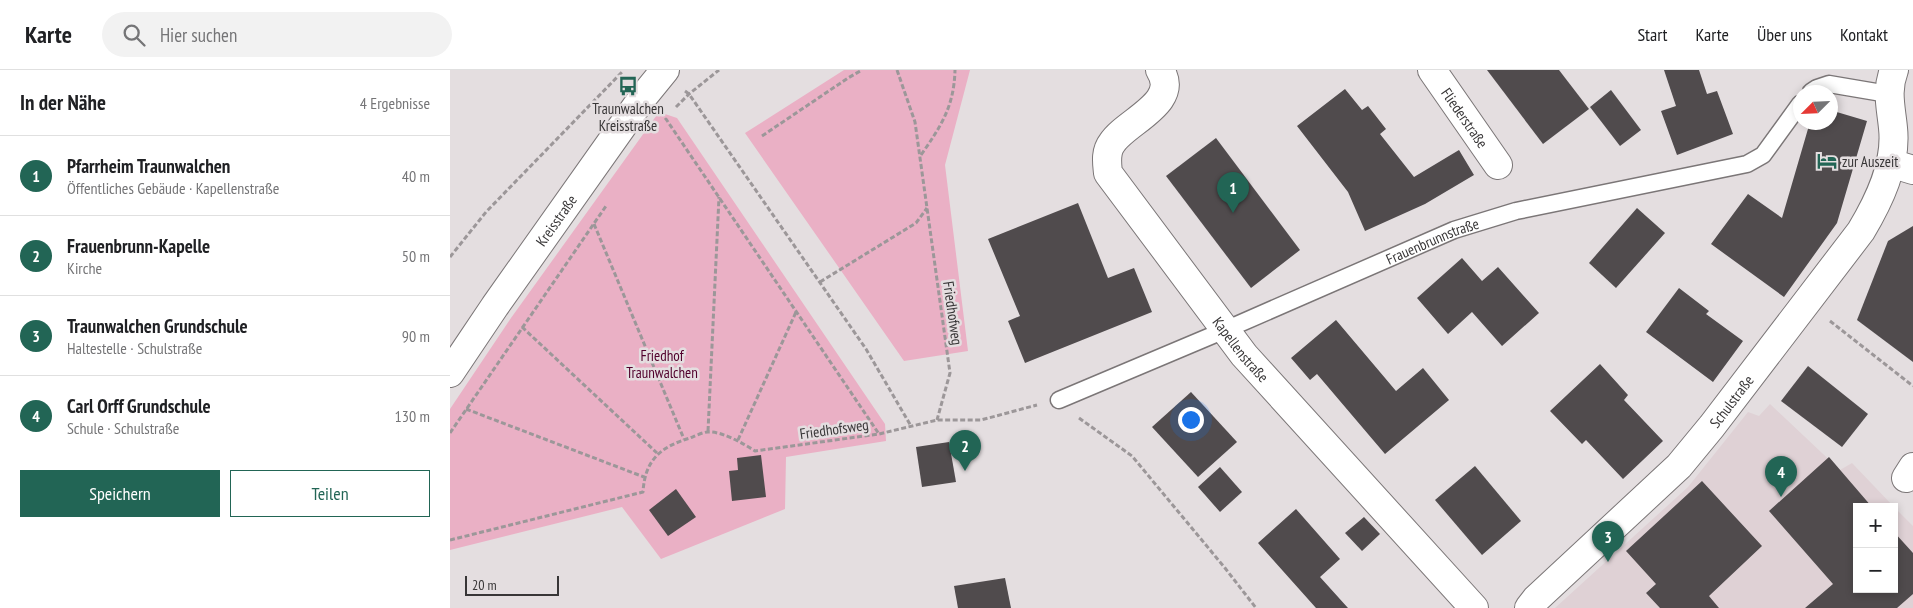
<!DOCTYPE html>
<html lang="de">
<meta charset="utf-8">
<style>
:root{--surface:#fff;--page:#f2f2f2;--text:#202124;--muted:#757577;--line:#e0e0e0;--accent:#226555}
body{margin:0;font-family:"PT Sans Narrow",sans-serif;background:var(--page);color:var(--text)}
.controls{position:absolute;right:15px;bottom:15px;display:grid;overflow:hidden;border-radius:0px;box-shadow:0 2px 8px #0003}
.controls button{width:45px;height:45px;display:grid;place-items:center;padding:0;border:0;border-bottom:1px solid var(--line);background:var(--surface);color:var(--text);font:25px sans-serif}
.compass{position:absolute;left:1343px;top:15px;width:45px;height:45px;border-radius:50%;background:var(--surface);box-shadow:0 2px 8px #0003;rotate:246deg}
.scale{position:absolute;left:15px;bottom:12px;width:94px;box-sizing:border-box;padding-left:5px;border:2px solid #383637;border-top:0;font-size:14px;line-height:18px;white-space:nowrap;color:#383637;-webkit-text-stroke:4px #e4dee0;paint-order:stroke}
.you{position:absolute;left:740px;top:349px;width:18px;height:18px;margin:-12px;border:4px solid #fff;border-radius:50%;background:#1a73e8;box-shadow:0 0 0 8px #1a73e833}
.badge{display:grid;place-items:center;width:32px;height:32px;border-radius:50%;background:var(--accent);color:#fff;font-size:16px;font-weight:700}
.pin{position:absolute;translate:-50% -41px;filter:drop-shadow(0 1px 2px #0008)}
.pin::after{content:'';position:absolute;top:26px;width:18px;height:15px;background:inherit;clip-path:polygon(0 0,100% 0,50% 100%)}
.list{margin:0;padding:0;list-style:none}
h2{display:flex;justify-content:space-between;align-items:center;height:65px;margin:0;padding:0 20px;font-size:21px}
h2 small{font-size:16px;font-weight:400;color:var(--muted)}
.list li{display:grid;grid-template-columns:32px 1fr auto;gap:15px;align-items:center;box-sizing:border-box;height:80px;padding:0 20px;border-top:1px solid var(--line)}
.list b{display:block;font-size:19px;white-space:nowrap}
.list p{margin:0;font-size:16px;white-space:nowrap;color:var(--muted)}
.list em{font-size:16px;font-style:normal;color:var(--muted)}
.actions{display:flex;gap:10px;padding:15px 20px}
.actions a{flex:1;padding:11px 0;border:1px solid var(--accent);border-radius:0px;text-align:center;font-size:18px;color:var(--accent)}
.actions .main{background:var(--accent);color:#fff}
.icon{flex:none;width:28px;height:28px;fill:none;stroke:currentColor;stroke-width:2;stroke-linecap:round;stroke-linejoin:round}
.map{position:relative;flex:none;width:1463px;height:538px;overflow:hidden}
header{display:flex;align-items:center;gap:30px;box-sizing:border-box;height:70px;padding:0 25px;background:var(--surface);border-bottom:1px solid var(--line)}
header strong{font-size:24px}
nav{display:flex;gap:28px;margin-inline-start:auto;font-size:18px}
.search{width:350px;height:45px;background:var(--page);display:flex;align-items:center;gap:12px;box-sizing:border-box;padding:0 18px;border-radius:28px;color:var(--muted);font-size:19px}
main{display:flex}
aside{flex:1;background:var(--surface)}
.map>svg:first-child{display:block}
.built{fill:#dfd1d5}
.green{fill:#eab0c5}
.building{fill:#504b4d}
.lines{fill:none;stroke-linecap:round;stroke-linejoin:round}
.service-casing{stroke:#7b7677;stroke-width:19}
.minor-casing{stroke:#7b7677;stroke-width:30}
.tertiary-casing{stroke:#7b7677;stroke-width:30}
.path{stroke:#9c9799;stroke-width:3;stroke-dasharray:5 2.5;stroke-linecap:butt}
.service{stroke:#fff;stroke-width:16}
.minor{stroke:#fff;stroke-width:28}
.tertiary{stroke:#fff;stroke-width:28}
.labels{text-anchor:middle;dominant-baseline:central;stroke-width:5;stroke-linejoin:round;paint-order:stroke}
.poi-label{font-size:15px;fill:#383637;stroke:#e4dee0}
.street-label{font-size:15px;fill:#383637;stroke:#e4dee0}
.park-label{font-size:15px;fill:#51002c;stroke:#e4dee0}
</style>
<header>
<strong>Karte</strong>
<div class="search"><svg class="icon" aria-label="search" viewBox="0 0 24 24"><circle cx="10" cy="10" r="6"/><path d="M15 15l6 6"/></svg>Hier suchen</div>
<nav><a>Start</a><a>Karte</a><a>Über uns</a><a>Kontakt</a></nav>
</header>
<main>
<aside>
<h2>In der Nähe<small>4 Ergebnisse</small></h2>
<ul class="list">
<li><span class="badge">1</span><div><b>Pfarrheim Traunwalchen</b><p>Öffentliches Gebäude · Kapellenstraße</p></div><em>40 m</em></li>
<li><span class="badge">2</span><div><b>Frauenbrunn-Kapelle</b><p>Kirche</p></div><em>50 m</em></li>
<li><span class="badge">3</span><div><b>Traunwalchen Grundschule</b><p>Haltestelle · Schulstraße</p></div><em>90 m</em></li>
<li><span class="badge">4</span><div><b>Carl Orff Grundschule</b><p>Schule · Schulstraße</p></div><em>130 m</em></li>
</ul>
<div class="actions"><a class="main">Speichern</a><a>Teilen</a></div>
</aside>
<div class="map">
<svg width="1463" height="538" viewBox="0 0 1463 538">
<rect width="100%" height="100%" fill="#e4dee0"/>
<path class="built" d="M1320 334 1390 400 1402 393 1444 437H1407V519H1444V437L1463 456V538H1105L1238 417 1298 342 1309 346Z"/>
<g class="green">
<path d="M394 0H520L495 95 518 281 454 291 295 63Z"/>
<path d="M209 42 227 48 435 354 436 371 336 387 335 439 211 489 172 437 0 480V339L61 248Z"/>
</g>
<g class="building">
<path d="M1037 0H1109L1139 39 1093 74Z"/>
<path d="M1214 0H1249L1257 24 1267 21 1283 64 1227 85 1211 41 1226 36Z"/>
<path d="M895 19 912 40 918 36 936 59 930 64 964 107 1009 80 1024 105 975 134 915 161 898 122 847 56Z"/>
<path d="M1161 20 1191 60 1170 76 1140 37Z"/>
<path d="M1380 40 1417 51 1387 153 1334 227 1261 174 1298 124 1332 148 1360 52H1380Z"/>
<path d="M766 68 850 180 801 218 716 106Z"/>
<path d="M628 133 658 208 684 198 702 242 575 293 558 251 570 246 538 169Z"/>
<path d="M1187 138 1215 163 1166 218 1139 193Z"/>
<path d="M1463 156V292L1407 250 1438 171Z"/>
<path d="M1012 188 1032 211 1048 197 1089 243 1052 276 1022 242 998 264 967 228Z"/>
<path d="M1229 218 1259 241 1256 244 1293 271 1263 312 1196 262Z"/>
<path d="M886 250 946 321 973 298 999 330 935 384 867 304 860 310 841 288Z"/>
<path d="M1150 294 1178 325 1174 330 1213 371 1173 409 1136 370 1132 374 1100 341Z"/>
<path d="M1358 296 1418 344 1392 377 1331 331Z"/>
<path d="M741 322 787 372 748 407 702 357Z"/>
<path d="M499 372 506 412 472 417 466 377Z"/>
<path d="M311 385 316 427 282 431 279 401 288 400 287 388Z"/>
<path d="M1379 387 1422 437H1407V519H1444V462L1463 483V524L1447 538H1355L1383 514 1319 441Z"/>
<path d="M1025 396 1071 451 1032 485 985 430Z"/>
<path d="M770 397 792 422 770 442 748 417Z"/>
<path d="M1252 411 1312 476 1259 526 1269 538H1210L1196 523 1206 514 1176 481Z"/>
<path d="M226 419 246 447 218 466 199 440Z"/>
<path d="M846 439 890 489 870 507 898 538H866L808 473Z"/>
<path d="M914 447 930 464 912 481 895 463Z"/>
<path d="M555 508 561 538H508L504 516Z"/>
</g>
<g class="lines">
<defs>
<g id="service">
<path d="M1361 22 1367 18 1379 14 1438 24"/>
<path id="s1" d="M609 330 775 260 1004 160 1066 141 1297 94 1313 85 1350 34"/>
</g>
<g id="minor">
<path id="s2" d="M710 0C731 33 676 51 662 73 655 82 657 93 658 103L794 285 1024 538"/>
<path id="s3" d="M982 0 1048 95"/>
<path d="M1440 93 1463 100"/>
<path d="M1456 408 1463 397"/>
<path id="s4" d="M1079 538 1086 529 1229 396 1262 356 1411 161C1429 131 1447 94 1443 58 1441 37 1436 21 1444 0"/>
</g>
<g id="tertiary">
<path id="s5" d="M0 303 45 236 193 27 215 0"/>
</g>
</defs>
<use href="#service" class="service-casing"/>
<use href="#minor" class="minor-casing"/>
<use href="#tertiary" class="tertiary-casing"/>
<g class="path">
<path d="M447 0 465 52 500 303 487 350"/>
<path d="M235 21 239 24 416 279 461 356"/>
<path d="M226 37 239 24 269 0"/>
<path d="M215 50 216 49 429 364"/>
<path d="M312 66 398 8 412 0"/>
<path d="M471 85C491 56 504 37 505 0"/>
<path d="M144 154 234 369"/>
<path d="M0 187 36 142 173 1"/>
<path d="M370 212 466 153 477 138"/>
<path d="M1380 251 1463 316"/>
<path d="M72 257 207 383"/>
<path d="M16 339 194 407"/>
<path d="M629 348 682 386 775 498 806 538"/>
<path d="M258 361 269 127"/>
<path d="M0 363 156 136"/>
<path d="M288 370 346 242"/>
<path d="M0 470 193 422C195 390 210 377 240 368 245 366 253 362 258 362 272 361 294 374 305 381L429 364 487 350H531L587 335"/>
</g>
<use href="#service" class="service"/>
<use href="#minor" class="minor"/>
<use href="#tertiary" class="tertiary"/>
</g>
<defs>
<symbol id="bus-bare" viewBox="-9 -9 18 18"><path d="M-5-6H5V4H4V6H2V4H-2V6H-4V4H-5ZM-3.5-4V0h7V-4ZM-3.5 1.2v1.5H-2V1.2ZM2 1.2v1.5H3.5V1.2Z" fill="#226555" stroke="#e4dee0" stroke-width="2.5" paint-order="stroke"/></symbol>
<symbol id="hotel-bare" viewBox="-9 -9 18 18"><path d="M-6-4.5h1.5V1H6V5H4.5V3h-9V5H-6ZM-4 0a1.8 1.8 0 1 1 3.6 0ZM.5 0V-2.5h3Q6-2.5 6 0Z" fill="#226555" stroke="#e4dee0" stroke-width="2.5" paint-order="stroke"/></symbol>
</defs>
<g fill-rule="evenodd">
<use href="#bus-bare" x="164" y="2" width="28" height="28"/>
<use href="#hotel-bare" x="1363" y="77" width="28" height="28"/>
</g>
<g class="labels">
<g class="poi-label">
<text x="178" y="38">Traunwalchen<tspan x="178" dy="17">Kreisstraße</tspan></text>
<text x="1392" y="91" text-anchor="start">zur Auszeit</text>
</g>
<g class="street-label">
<text stroke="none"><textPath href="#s3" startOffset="58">Fliederstraße</textPath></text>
<text stroke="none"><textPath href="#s5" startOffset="186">Kreisstraße</textPath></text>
<text stroke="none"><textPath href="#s1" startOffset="406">Frauenbrunnstraße</textPath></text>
<text transform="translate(503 243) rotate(82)">Friedhofweg</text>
<text stroke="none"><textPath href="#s2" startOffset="348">Kapellenstraße</textPath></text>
<text stroke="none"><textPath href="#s4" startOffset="290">Schulstraße</textPath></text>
<text transform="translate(384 359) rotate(-8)">Friedhofsweg</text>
</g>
<g class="park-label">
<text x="212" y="285">Friedhof<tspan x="212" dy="17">Traunwalchen</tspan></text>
</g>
</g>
</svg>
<div class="controls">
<button>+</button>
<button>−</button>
</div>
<svg class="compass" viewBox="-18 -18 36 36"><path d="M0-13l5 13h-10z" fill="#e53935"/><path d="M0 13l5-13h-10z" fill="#757577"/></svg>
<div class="scale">20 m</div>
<div class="you"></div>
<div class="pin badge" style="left:783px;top:143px">1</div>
<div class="pin badge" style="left:515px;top:401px">2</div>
<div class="pin badge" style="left:1158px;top:492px">3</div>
<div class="pin badge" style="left:1331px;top:427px">4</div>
</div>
</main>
